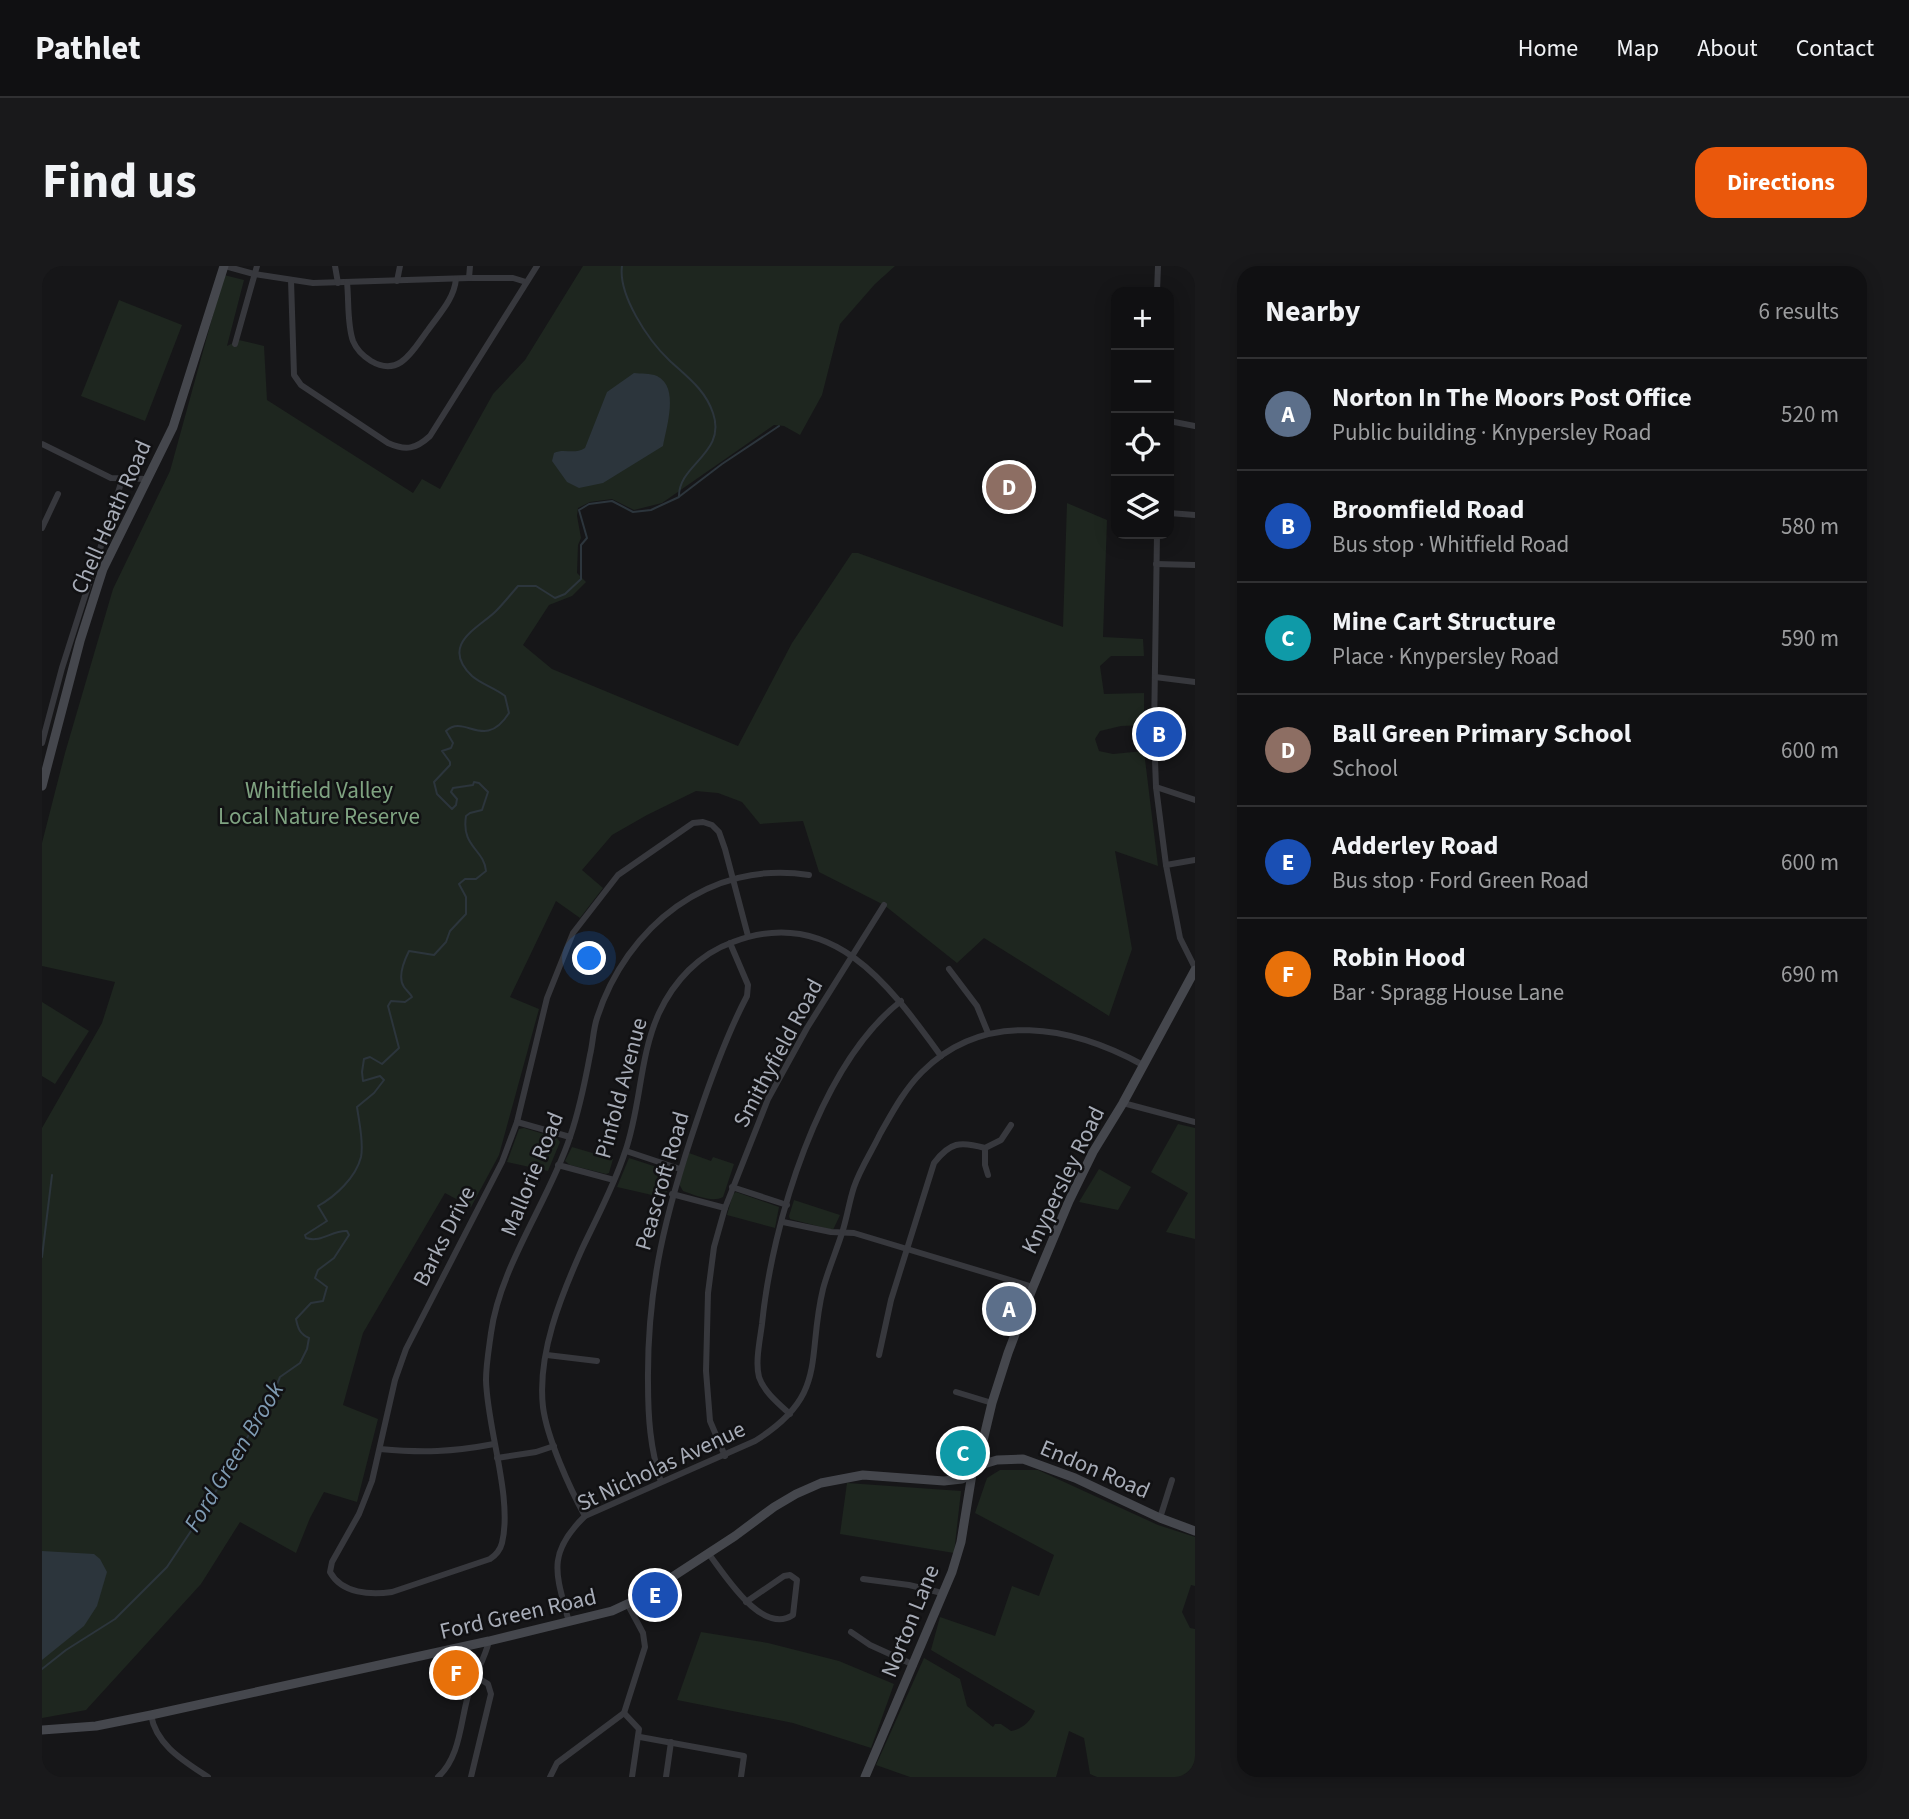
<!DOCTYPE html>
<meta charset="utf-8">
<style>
:root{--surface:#101012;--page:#19191b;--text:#f1f3f6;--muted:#9c9d9f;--line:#303032;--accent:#ea580c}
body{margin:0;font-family:"Source Sans 3",sans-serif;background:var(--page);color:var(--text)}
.controls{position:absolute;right:21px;top:21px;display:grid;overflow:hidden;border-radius:14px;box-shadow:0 4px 18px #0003}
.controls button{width:63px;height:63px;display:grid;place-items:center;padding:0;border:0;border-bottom:2px solid var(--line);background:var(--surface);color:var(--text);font:35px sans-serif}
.you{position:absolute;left:548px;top:693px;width:24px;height:24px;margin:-18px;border:5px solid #fff;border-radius:50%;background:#1a73e8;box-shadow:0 0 0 10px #1a73e833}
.badge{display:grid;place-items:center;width:46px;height:46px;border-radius:50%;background:var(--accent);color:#fff;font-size:23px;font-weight:700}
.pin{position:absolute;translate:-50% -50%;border:4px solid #fff;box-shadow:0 2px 7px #0006}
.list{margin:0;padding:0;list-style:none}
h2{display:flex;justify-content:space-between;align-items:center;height:91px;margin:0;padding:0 28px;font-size:30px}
h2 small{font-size:23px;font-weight:400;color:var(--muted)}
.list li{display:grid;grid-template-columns:46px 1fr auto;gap:21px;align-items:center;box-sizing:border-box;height:112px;padding:0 28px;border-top:2px solid var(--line)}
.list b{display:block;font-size:26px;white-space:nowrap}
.list p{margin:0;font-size:23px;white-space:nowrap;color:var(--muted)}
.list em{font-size:23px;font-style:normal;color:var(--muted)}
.icon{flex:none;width:38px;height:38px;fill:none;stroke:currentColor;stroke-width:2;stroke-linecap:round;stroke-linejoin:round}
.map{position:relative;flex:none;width:1153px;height:1511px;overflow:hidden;border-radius:21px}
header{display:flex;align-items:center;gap:42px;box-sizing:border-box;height:98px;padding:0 35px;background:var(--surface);border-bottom:2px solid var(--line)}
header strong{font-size:33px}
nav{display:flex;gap:38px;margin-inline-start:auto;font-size:24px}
.intro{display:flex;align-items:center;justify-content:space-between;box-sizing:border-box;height:168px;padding:0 42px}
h1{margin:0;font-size:49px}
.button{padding:18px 32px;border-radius:21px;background:var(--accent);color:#fff;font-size:24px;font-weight:700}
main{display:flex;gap:42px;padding:0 42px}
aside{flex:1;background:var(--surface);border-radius:21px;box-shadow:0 4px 18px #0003}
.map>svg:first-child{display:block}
.green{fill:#1e261f}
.water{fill:#2c353c}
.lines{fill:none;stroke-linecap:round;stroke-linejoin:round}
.stream{stroke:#2c353c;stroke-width:2}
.street{stroke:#37383d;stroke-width:6}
.secondary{stroke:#45474d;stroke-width:9}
.labels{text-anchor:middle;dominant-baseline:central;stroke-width:5;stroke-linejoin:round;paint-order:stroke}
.street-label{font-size:23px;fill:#a8adb8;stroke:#111113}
.park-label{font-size:23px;fill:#7fa381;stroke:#111113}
.water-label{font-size:24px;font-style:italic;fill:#7f9bb3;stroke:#111113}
</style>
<header>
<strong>Pathlet</strong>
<nav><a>Home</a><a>Map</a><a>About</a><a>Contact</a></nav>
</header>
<div class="intro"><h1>Find us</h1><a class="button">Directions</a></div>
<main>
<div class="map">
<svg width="1153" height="1511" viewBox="0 0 1153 1511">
<rect width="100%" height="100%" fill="#161618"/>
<g class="green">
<path d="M541 0H853L833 18 798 58 780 129 758 169 742 160 732 159 620 237 592 244 570 233 548 236 536 242 535 250 539 272 536 279 535 307 544 316 530 330 507 339 481 379 510 403 696 480 750 377 810 287H816L1021 361 1025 237 1065 254 1061 371 1101 373 1102 390H1069L1058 400 1062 428 1102 427V459L1079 460 1058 465 1053 473 1057 485 1071 488 1102 485 1116 600 1073 585 1090 683 1067 750 942 672 915 697 842 639 777 606 761 555 718 558 700 536 676 527 654 525 605 549 570 569 540 604 561 622 538 652 514 635 468 731 497 743 457 889 429 941 403 927 321 1067 301 1139 336 1153 315 1236 282 1226 268 1252 254 1287 198 1256 159 1318 44 1444 0 1452V862L60 757 73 716 0 700V577L23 487 71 323 128 205 182 9 202 14 185 80 197 74 222 80 225 134 371 227 380 213 398 223 451 128 483 94Z"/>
<path d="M77 34 140 59 103 155 39 130Z"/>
<path d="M0 736 47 765 13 818 0 810Z"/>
<path d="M1136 858 1153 862V973L1124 966 1146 927 1109 906Z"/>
<path d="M482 862 515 872 518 876 506 905 465 896 477 863Z"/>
<path d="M530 881 571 893 567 907 564 908 528 899 523 895Z"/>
<path d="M647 887 669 895 671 891 692 898 681 931C670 937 653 929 641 925L637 918Z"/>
<path d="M587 892 627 905 630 908 623 932 575 921Z"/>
<path d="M1057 903 1089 921 1076 944 1037 936Z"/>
<path d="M694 926 737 941 733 962 685 949 691 928Z"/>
<path d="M752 934 798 949 791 964 748 953 747 950Z"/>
<path d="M958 1204H996L1116 1259 1153 1271V1320L1149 1319 1140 1346 1148 1362 1153 1363V1511H1055L1048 1508 1042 1472 1027 1465 1014 1511H868L834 1499 882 1392 918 1413 925 1440 951 1461 953 1458H959L969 1465C980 1463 988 1456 993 1445L889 1384 898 1351 953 1370 970 1320 997 1330 1012 1289 933 1247 945 1212Z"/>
<path d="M805 1217 919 1225 912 1287 798 1268Z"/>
<path d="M659 1366 726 1377 797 1395 852 1418 829 1482 751 1457 635 1434Z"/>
</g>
<g class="water">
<path d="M592 107C599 108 608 107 615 110 638 121 624 162 621 180L561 217 537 222 525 216 510 195 512 187C522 182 532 189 543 182L565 126Z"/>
<path d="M0 1285 52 1288 58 1293 65 1306 55 1340 42 1360 0 1394Z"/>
</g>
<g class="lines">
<g class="stream">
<path d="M638 230 680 198 737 160"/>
<path d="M0 991 10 909"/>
<path d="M0 1403 24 1384 73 1353 125 1301 161 1247 215 1155 226 1140 238 1111 258 1097 265 1083 267 1072C258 1068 256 1063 254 1053L269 1037 281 1035 285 1021 273 1012 276 1004 292 992 307 969 305 965C290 964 280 977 264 972L263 969 285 955 276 940C294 930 314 911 319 891 322 876 317 856 315 841L332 827 342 814 338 810 321 815 320 806 322 793 328 791 340 798 357 782 346 740 349 735 363 736 370 731C368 727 364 724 362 721 355 711 362 695 367 685L392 689 404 676 408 665 424 648V631L417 618 423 613H434L444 605C442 583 419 581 424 550L428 547 440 544 446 526 437 517 432 516 431 519 411 522 409 526 415 533 414 539 410 543 395 528 392 516 408 499V496L400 485 409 482 411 477 404 465C423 447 442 486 467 447L463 430C453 422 439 418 430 410 397 378 437 362 454 345 462 337 469 328 476 320H494L513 332 523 328 539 313V279L545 272 537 244 547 238 570 235 591 246 609 244 637 231C636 198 685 188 671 147 663 123 644 110 627 94 606 74 576 29 580 0"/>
</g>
<g class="street">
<path d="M183 0 212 8 271 17 427 12H471L484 16"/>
<path d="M293 0 296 17"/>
<path d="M427 12 428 0"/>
<path d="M249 14 252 109 259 119 346 177C364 185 374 183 388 170L495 0"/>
<path d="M355 15 358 0"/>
<path d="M305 16C307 35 305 58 311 75 315 85 321 90 329 95 358 112 371 84 386 64 398 47 412 33 414 13"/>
<path d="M1115 26 1116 0"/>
<path d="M193 78 215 0"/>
<path d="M1127 155 1153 160"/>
<path d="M0 178 69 212 105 213"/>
<path d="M1127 247 1153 249"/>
<path d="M0 262 16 228"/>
<path d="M1115 268 1112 467 1114 521 1124 599 1138 672 1153 702"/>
<path d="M1114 298 1153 299"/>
<path d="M1113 411 1153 416"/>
<path d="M0 477 20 402 80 214"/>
<path d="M1114 521 1153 534"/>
<path d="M1124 599 1153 594"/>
<path d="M706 670 683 583 677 566 670 559 661 556 651 557 576 609 531 667 505 732 475 856 460 896 364 1083 353 1114 330 1215 317 1248 290 1296 288 1306C300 1328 329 1329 350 1326L448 1293C454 1289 458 1285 460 1277 471 1232 445 1162 444 1114 444 1099 447 1082 449 1067 458 1000 507 935 528 871 537 845 543 816 548 789 551 777 551 764 555 752 584 661 668 593 767 609"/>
<path d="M907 703 935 740 946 767"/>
<path d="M1081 837 1153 856"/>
<path d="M475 856 528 871"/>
<path d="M943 882V899L946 909"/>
<path d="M584 885 638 903"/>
<path d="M516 899 572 914"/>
<path d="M690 921 745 939"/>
<path d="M630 928 683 942"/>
<path d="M741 956 789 966 812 967 991 1021"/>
<path d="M505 1089 555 1095"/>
<path d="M837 1089 849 1034 892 897C908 876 918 875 943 882L959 874 969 859"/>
<path d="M914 1126 950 1137"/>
<path d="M748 1148C737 1138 722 1126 717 1111 713 1096 718 1074 720 1058 730 958 777 799 859 735"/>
<path d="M338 1183C381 1187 410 1186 452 1178"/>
<path d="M683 1190 668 1155 664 1105 666 1027 672 981 683 942 726 833 765 762 842 639"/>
<path d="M455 1192 494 1186 512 1180"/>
<path d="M619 1216C608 1182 606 1151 606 1116 605 1019 624 945 655 854 669 812 684 770 705 730L706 719 688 677"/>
<path d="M543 1250C528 1223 505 1172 501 1141 495 1088 519 1030 540 983 555 951 572 920 583 886 599 841 597 791 617 747 632 715 657 688 691 676 790 638 848 720 899 790"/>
<path d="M1118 1252 1130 1214"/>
<path d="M666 1287C682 1307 719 1370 751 1349L755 1314 748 1309 742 1310 704 1336"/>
<path d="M821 1313 867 1319 900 1327"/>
<path d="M527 1356C514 1308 504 1288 543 1250L713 1175C787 1129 764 1093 781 1023 786 1004 794 986 800 967 805 952 807 936 812 921 818 903 830 885 838 868 850 847 862 824 880 806 943 743 1030 760 1101 799"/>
<path d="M809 1366 828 1379 872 1399"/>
<path d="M582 1447 597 1463 590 1511"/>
<path d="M109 1449C114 1479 142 1495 166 1511"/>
<path d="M598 1471 702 1490 699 1511"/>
<path d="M396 1511C420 1489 418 1452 428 1423 434 1406 443 1392 447 1375"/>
<path d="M429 1511 449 1428 446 1418 433 1410"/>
<path d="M508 1511 515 1497 582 1447 603 1381 601 1367 586 1339"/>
<path d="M624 1511 629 1476"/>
</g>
<g class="secondary">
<path d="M0 520 38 375 61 303 131 161 182 0"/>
<path d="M935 1200 955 1194 981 1193 1033 1212 1118 1252 1153 1265"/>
<path d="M0 1464 54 1460 109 1449 447 1375 570 1345 598 1332 693 1270 732 1241 754 1228 779 1217 821 1209 902 1215 920 1213 930 1208"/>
<path d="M823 1511 910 1306 919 1276 930 1208 935 1200 950 1137 966 1087 991 1021 1027 935 1051 886 1081 837 1153 704"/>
</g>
</g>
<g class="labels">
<g class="street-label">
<text transform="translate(69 251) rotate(-66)">Chell Heath Road</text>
<text transform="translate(736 787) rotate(-62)">Smithyfield Road</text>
<text transform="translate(579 822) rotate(-75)">Pinfold Avenue</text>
<text transform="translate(490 908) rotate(-68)">Mallorie Road</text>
<text transform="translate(1021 914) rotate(-64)">Knypersley Road</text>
<text transform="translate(620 915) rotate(-74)">Peascroft Road</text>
<text transform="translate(402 970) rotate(-63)">Barks Drive</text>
<text transform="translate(619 1200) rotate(-25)">St Nicholas Avenue</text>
<text transform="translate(1053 1203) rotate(23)">Endon Road</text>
<text transform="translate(476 1348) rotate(-13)">Ford Green Road</text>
<text transform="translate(868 1355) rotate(-68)">Norton Lane</text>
</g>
<g class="park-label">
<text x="277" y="524">Whitfield Valley<tspan x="277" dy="26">Local Nature Reserve</tspan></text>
</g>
<g class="water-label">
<text transform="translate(192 1191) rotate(-59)">Ford Green Brook</text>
</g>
</g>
</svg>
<div class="controls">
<button>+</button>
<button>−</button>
<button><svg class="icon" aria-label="locate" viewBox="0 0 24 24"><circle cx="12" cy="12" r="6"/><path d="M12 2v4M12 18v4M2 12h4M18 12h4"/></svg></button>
<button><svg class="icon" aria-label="layers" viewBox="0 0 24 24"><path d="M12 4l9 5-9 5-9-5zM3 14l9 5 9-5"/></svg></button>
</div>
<div class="you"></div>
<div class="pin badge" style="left:967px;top:1043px;background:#5c6f8a">A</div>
<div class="pin badge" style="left:1117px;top:468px;background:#1a4fb4">B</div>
<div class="pin badge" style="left:921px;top:1187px;background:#0f9aa8">C</div>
<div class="pin badge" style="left:967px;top:221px;background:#8d6e63">D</div>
<div class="pin badge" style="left:613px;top:1329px;background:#1a4fb4">E</div>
<div class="pin badge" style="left:414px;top:1407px;background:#e8710a">F</div>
</div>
<aside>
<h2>Nearby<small>6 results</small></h2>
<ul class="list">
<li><span class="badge" style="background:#5c6f8a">A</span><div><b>Norton In The Moors Post Office</b><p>Public building · Knypersley Road</p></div><em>520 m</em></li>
<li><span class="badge" style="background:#1a4fb4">B</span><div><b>Broomfield Road</b><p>Bus stop · Whitfield Road</p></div><em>580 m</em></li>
<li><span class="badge" style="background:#0f9aa8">C</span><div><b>Mine Cart Structure</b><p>Place · Knypersley Road</p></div><em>590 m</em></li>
<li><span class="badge" style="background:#8d6e63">D</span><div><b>Ball Green Primary School</b><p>School</p></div><em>600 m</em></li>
<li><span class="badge" style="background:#1a4fb4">E</span><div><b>Adderley Road</b><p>Bus stop · Ford Green Road</p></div><em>600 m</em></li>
<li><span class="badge" style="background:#e8710a">F</span><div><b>Robin Hood</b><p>Bar · Spragg House Lane</p></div><em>690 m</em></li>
</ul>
</aside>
</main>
